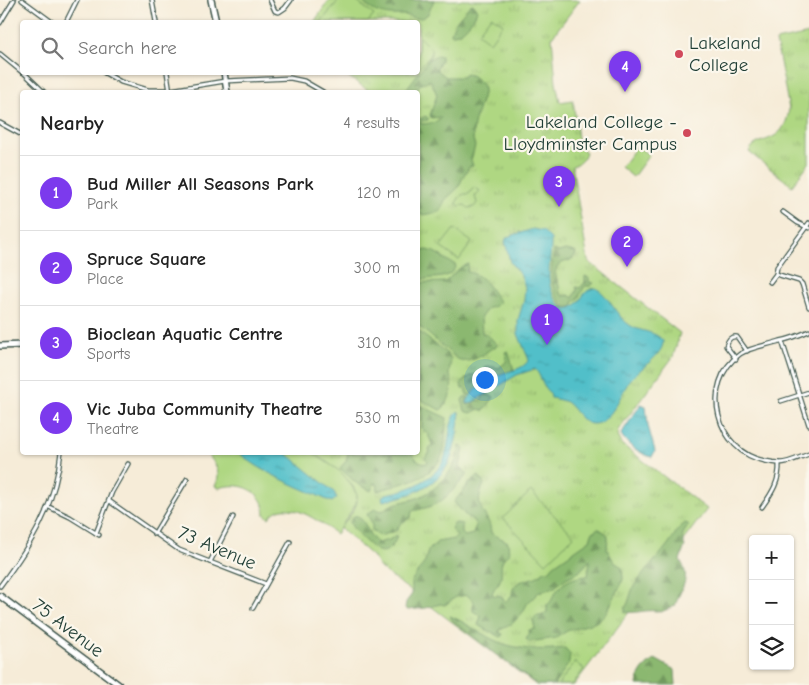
<!DOCTYPE html>
<meta charset="utf-8">
<style>
:root{--surface:#fff;--page:#f2f2f2;--text:#222;--muted:#767676;--line:#e0e0e0;--accent:#7c3aed}
body{margin:0;font-family:"Comic Neue",sans-serif;background:var(--page);color:var(--text)}
.controls{position:absolute;right:15px;bottom:15px;display:grid;overflow:hidden;border-radius:5px;box-shadow:0 1px 4px #0004}
.controls button{width:45px;height:45px;display:grid;place-items:center;padding:0;border:0;border-bottom:1px solid var(--line);background:var(--surface);color:var(--text);font:25px sans-serif}
.you{position:absolute;left:484px;top:379px;width:18px;height:18px;margin:-12px;border:4px solid #fff;border-radius:50%;background:#1a73e8;box-shadow:0 0 0 8px #1a73e833}
.badge{display:grid;place-items:center;width:32px;height:32px;border-radius:50%;background:var(--accent);color:#fff;font-size:16px;font-weight:700}
.pin{position:absolute;translate:-50% -41px;filter:drop-shadow(0 1px 2px #0008)}
.pin::after{content:'';position:absolute;top:26px;width:18px;height:15px;background:inherit;clip-path:polygon(0 0,100% 0,50% 100%)}
.list{margin:0;padding:0;list-style:none}
h2{display:flex;justify-content:space-between;align-items:center;height:65px;margin:0;padding:0 20px;font-size:21px}
h2 small{font-size:16px;font-weight:400;color:var(--muted)}
.list li{display:grid;grid-template-columns:32px 1fr auto;gap:15px;align-items:center;box-sizing:border-box;height:75px;padding:0 20px;border-top:1px solid var(--line)}
.list b{display:block;font-size:19px;white-space:nowrap}
.list p{margin:0;font-size:16px;white-space:nowrap;color:var(--muted)}
.list em{font-size:16px;font-style:normal;color:var(--muted)}
.icon{flex:none;width:28px;height:28px;fill:none;stroke:currentColor;stroke-width:2;stroke-linecap:round;stroke-linejoin:round}
.map{position:relative;flex:none;width:809px;height:685px;overflow:hidden}
.search{position:absolute;background:var(--surface);box-shadow:0 1px 4px #0004;left:20px;top:20px;width:400px;height:55px;display:flex;align-items:center;gap:12px;box-sizing:border-box;padding:0 18px;border-radius:5px;color:var(--muted);font-size:19px}
.panel{position:absolute;background:var(--surface);box-shadow:0 1px 4px #0004;left:20px;top:90px;width:400px;height:365px;border-radius:5px}
.map>svg:first-child{display:block}
.grass{fill:url(#grass-tufts);stroke:#678a5b}
.forest{fill:url(#forest-firs);stroke:#557a52}
.park{fill:#afd782;stroke:#678a5b}
.water{fill:url(#water-ripples);stroke:#387e7e}
.lines{fill:none;stroke-linecap:round;stroke-linejoin:round}
.street-casing{stroke:#3f574d;stroke-width:5.5}
.secondary-casing{stroke:#3f574d;stroke-width:8}
.street{stroke:#fff;stroke-width:3}
.secondary{stroke:#fff;stroke-width:5}
.poi-dot{fill:#d1495b;stroke:#fbf7ec;stroke-width:2}
.labels{text-anchor:middle;dominant-baseline:central;stroke-width:4.5;stroke-linejoin:round;paint-order:stroke}
.poi-label{font-size:19px;fill:#1f3d34;stroke:#fbf7ec;text-anchor:start}
.street-label{font-size:19px;fill:#1f3d34;stroke:#fbf7ec}
</style>
<div class="map">
<svg width="809" height="685" viewBox="0 0 809 685">
<defs>
<pattern id="grass-tufts" width="24" height="20" patternUnits="userSpaceOnUse" patternTransform="scale(1.25)"><rect width="24" height="20" fill="#afd782"/><path d="M3 7l-1-3M5 7V3M7 7l1-3M15 17l-1-3M17 17v-4M19 17l1-3" fill="none" stroke="#96b971"/></pattern>
<pattern id="forest-firs" width="22" height="20" patternUnits="userSpaceOnUse" patternTransform="scale(1.25)"><rect width="22" height="20" fill="#8bb870"/><path d="M5 1l3.5 6h-7zM16 11l3.5 6h-7z" fill="#71975d"/></pattern>
<pattern id="water-ripples" width="26" height="14" patternUnits="userSpaceOnUse" patternTransform="scale(1.25)"><rect width="26" height="14" fill="#51bfc9"/><path d="M2 4q2-2 4 0t4 0M15 11q2-2 4 0t4 0" fill="none" stroke="#439ca4"/></pattern>
</defs>
<rect width="100%" height="100%" fill="#fbf7ec"/>
<filter id="ink" filterUnits="userSpaceOnUse"><feTurbulence type="fractalNoise" baseFrequency=".02" numOctaves="2"/><feDisplacementMap in="SourceGraphic" scale="10" xChannelSelector="R" yChannelSelector="G"/><feConvolveMatrix kernelMatrix="1 2 1 2 8 2 1 2 1" color-interpolation-filters="sRGB"/></filter>
<filter id="wash" filterUnits="userSpaceOnUse"><feTurbulence type="fractalNoise" baseFrequency=".0096" numOctaves="4" result="noise"/><feDisplacementMap in="SourceGraphic" scale="20" xChannelSelector="R" yChannelSelector="G"/><feGaussianBlur stdDeviation="1.12" result="paint"/><feColorMatrix in="noise" values="0 0 0 0 0 0 0 0 0 0 0 0 0 0 0 0 0 1.4 0 .05"/><feComposite in="paint" operator="in"/></filter>
<g filter="url(#wash)">
<rect width="100%" height="100%" fill="#f6ecd8"/>
<g class="grass">
<path d="M329 0H580L552 37 556 83 560 102 573 100 579 146 586 152C584 159 580 164 572 166L588 261 680 333 673 357 618 430 617 436 621 444 707 509 574 685H536L380 568 372 556 340 528C345 521 353 513 356 505 364 485 327 462 313 453L418 452V92H371L343 73 418 72V22H314Z"/>
<path d="M809 34V163L792 186 749 152C756 134 784 148 789 109L776 41Z"/>
</g>
<g class="forest">
<path d="M361 0H434L428 14C417 23 413 15 401 15 385 16 372 13 361 0Z"/>
<path d="M473 4 477 10C474 20 462 35 451 34 452 22 463 14 470 5Z"/>
<path d="M437 55 441 56V60L436 69 446 77H463L465 74C473 74 482 82 484 89 481 107 468 129 475 146L471 160 473 166H470L464 175 458 188 445 200 440 212 422 215 418 213V117L419 119 426 116 428 118V120L421 121 420 124 433 123 440 119V117L431 118 430 115 437 95 431 81C423 80 418 87 414 92H404L429 59Z"/>
<path d="M427 250C437 251 446 261 456 265 450 282 432 276 418 280V252Z"/>
<path d="M554 250 559 252 565 250 576 252C574 264 562 259 557 267 552 274 561 284 559 291L563 296 569 295 573 298 577 290 576 287 580 288 585 282V276L589 278V282L594 283 591 286H585L577 300 573 302 574 305 572 307H564C549 291 550 270 554 250Z"/>
<path d="M468 264 467 272C485 274 490 291 500 302L496 306 488 308 481 317 482 333 489 336 497 345 495 348H492C483 355 472 363 460 361L418 325V283L445 282 461 267Z"/>
<path d="M418 331C424 336 446 351 450 357 452 362 449 369 449 374 455 383 450 405 440 410L418 398Z"/>
<path d="M508 351 514 370 488 379 471 395H467L465 389H462L461 384C463 380 471 375 476 374L478 378 488 373 484 368 488 366 499 368 507 361 505 352Z"/>
<path d="M487 394 494 397 484 411 479 409 471 413 465 411 462 400 464 397H468L466 403 468 405 475 401 482 400 483 396Z"/>
<path d="M419 405 447 418C445 428 446 439 444 449 438 478 404 482 381 490L377 491 378 485 374 483 371 491 356 483 340 468 346 461 348 453H412L417 460 426 464 428 461 425 458 428 453H430L429 449 431 447H433L428 434 422 429V411L419 409Z"/>
<path d="M460 446 464 448 460 466 468 474C447 496 444 505 412 511L411 517 400 524 397 530 380 536 372 531V523L367 514 375 509 382 511C393 502 400 503 414 499 433 493 447 479 456 461 458 456 458 451 460 446Z"/>
<path d="M479 476 484 484C471 512 490 511 491 533L508 542 509 554C495 562 506 574 498 584 495 588 493 589 492 595L501 596 505 602 512 595C512 576 535 583 544 571H549L554 565 590 540 592 533 598 528 608 535 607 549 614 562 622 567 623 579 621 585 605 615 596 622 567 631 556 638 529 642 526 639 529 635V630L535 629 533 620 536 616H541L547 612V605C552 602 551 600 554 595 562 581 573 577 588 576L590 560 579 572 566 578 555 587 539 592 527 604 523 612 512 624 502 629 499 632 503 634 501 637 478 625 481 616 473 611V601L467 595 456 597 445 605 440 604 426 608 408 610 405 608 406 602 412 594V580L425 562 428 551 437 542 454 539 457 536 451 530 453 524 457 523 462 524V533L465 536 473 534 476 525 472 519 466 516 454 502 472 480Z"/>
<path d="M354 516H358C368 524 367 536 378 543L389 540 397 535C396 539 395 542 392 546 382 558 374 549 365 541 359 535 353 530 350 522Z"/>
<path d="M686 523 689 525C683 533 680 537 685 546L680 560C692 579 681 587 675 606L661 612C648 608 638 614 625 612V608C630 601 630 593 634 586 648 566 666 551 678 529L682 525Z"/>
<path d="M450 616C463 621 475 630 488 637 511 650 539 651 565 648L570 654 569 663 554 685H537L453 621Z"/>
<path d="M655 659 675 670 676 685H637C638 672 645 666 655 659Z"/>
</g>
<g class="park">
<path d="M339 0H355L374 15 368 22H321Z"/>
<path d="M491 16 503 24 490 42 478 33Z"/>
<path d="M418 36 431 49V55L418 69Z"/>
<path d="M637 146 649 155 633 177 621 167Z"/>
<path d="M474 187 480 191 475 196 477 203 474 207 468 208 465 205 460 206 456 203 459 198 464 194H469Z"/>
<path d="M454 229 472 242 459 260 440 247Z"/>
<path d="M205 453H313L341 472 350 483 357 495 356 504 336 534C321 523 285 494 269 518L265 515C264 490 241 481 219 488L215 486C222 473 216 462 205 453Z"/>
<path d="M531 491 574 536 546 563 503 518Z"/>
<path d="M575 662 584 669 572 685H558Z"/>
</g>
<g class="water">
<path d="M533 229 543 231 551 239C552 261 542 283 559 304 562 308 567 310 573 307 583 301 582 289 596 288 610 296 615 316 631 326 641 332 656 331 663 341 664 355 640 368 631 379 621 391 612 425 592 424 581 424 575 408 566 402 562 400 556 399 551 398L550 393C541 387 542 376 535 369L517 375 471 403 468 404 467 402C473 389 487 378 501 374 512 370 522 370 529 360L518 334V320L524 300 525 287 521 276 510 262 505 241 507 237Z"/>
<path d="M641 404 646 406 648 426 655 451 652 457C642 455 625 444 621 434Z"/>
<path d="M458 411 460 413C458 426 457 440 453 452 445 483 412 496 383 501L382 497C387 492 394 493 400 491 414 487 428 480 438 469 453 452 444 428 458 411Z"/>
<path d="M239 453H286L334 492 337 498 332 502 325 499C295 485 264 474 239 453Z"/>
</g>
</g>
<g filter="url(#ink)">
<g class="lines">
<defs>
<g id="street">
<path d="M22 0 52 22"/>
<path d="M152 0 156 22"/>
<path d="M270 0 275 11 279 12 285 8 291 0"/>
<path d="M66 22 77 0"/>
<path d="M0 23 14 0"/>
<path d="M0 54 22 72"/>
<path d="M23 72 44 92"/>
<path d="M103 72 121 82 148 90H170L225 81 290 78 304 81 323 92"/>
<path d="M167 72 170 92"/>
<path d="M0 123 22 135"/>
<path d="M783 212 798 223 809 228"/>
<path d="M776 274 799 281 802 284 809 307"/>
<path d="M770 282 776 274 777 267 809 223"/>
<path d="M809 331C800 335 790 339 780 341 768 345 751 347 740 354 699 384 716 452 765 461 770 462 775 463 780 463 789 463 800 457 809 454"/>
<path d="M782 341 809 425"/>
<path d="M736 359 726 346C728 340 730 336 737 337L747 351"/>
<path d="M781 401 809 392"/>
<path d="M109 501 179 550 266 584"/>
<path d="M49 507 70 517 99 535"/>
<path d="M762 507C772 493 780 481 779 463"/>
<path d="M96 533 112 492 128 464"/>
<path d="M154 534 187 479"/>
<path d="M210 562 233 517"/>
<path d="M0 586C32 543 55 507 61 452"/>
<path d="M253 608 290 542"/>
</g>
<g id="secondary">
<path d="M211 0 216 22"/>
<path d="M224 72 227 92"/>
<path d="M0 346 22 345"/>
<path d="M0 596 119 685"/>
</g>
</defs>
<use href="#street" class="street-casing"/>
<use href="#secondary" class="secondary-casing"/>
<use href="#street" class="street"/>
<use href="#secondary" class="secondary"/>
</g>
</g>
<g class="poi-dot">
<circle cx="679" cy="54" r="5"/>
<circle cx="687" cy="133" r="5"/>
</g>
<g class="labels">
<g class="poi-label">
<text x="689" y="43">Lakeland<tspan x="689" dy="22">College</tspan></text>
<text x="677" y="122" text-anchor="end">Lakeland College -<tspan x="677" dy="22">Lloydminster Campus</tspan></text>
</g>
<g class="street-label">
<text transform="translate(217 548) rotate(23)">73 Avenue</text>
<text transform="translate(68 628) rotate(37)">75 Avenue</text>
</g>
</g>
</svg>
<div class="controls">
<button>+</button>
<button>−</button>
<button><svg class="icon" aria-label="layers" viewBox="0 0 24 24"><path d="M12 4l9 5-9 5-9-5zM3 14l9 5 9-5"/></svg></button>
</div>
<div class="you"></div>
<div class="pin badge" style="left:547px;top:345px">1</div>
<div class="pin badge" style="left:627px;top:267px">2</div>
<div class="pin badge" style="left:559px;top:207px">3</div>
<div class="pin badge" style="left:625px;top:92px">4</div>
<div class="search"><svg class="icon" aria-label="search" viewBox="0 0 24 24"><circle cx="10" cy="10" r="6"/><path d="M15 15l6 6"/></svg>Search here</div>
<section class="panel">
<h2>Nearby<small>4 results</small></h2>
<ul class="list">
<li><span class="badge">1</span><div><b>Bud Miller All Seasons Park</b><p>Park</p></div><em>120 m</em></li>
<li><span class="badge">2</span><div><b>Spruce Square</b><p>Place</p></div><em>300 m</em></li>
<li><span class="badge">3</span><div><b>Bioclean Aquatic Centre</b><p>Sports</p></div><em>310 m</em></li>
<li><span class="badge">4</span><div><b>Vic Juba Community Theatre</b><p>Theatre</p></div><em>530 m</em></li>
</ul>
</section>
</div>
